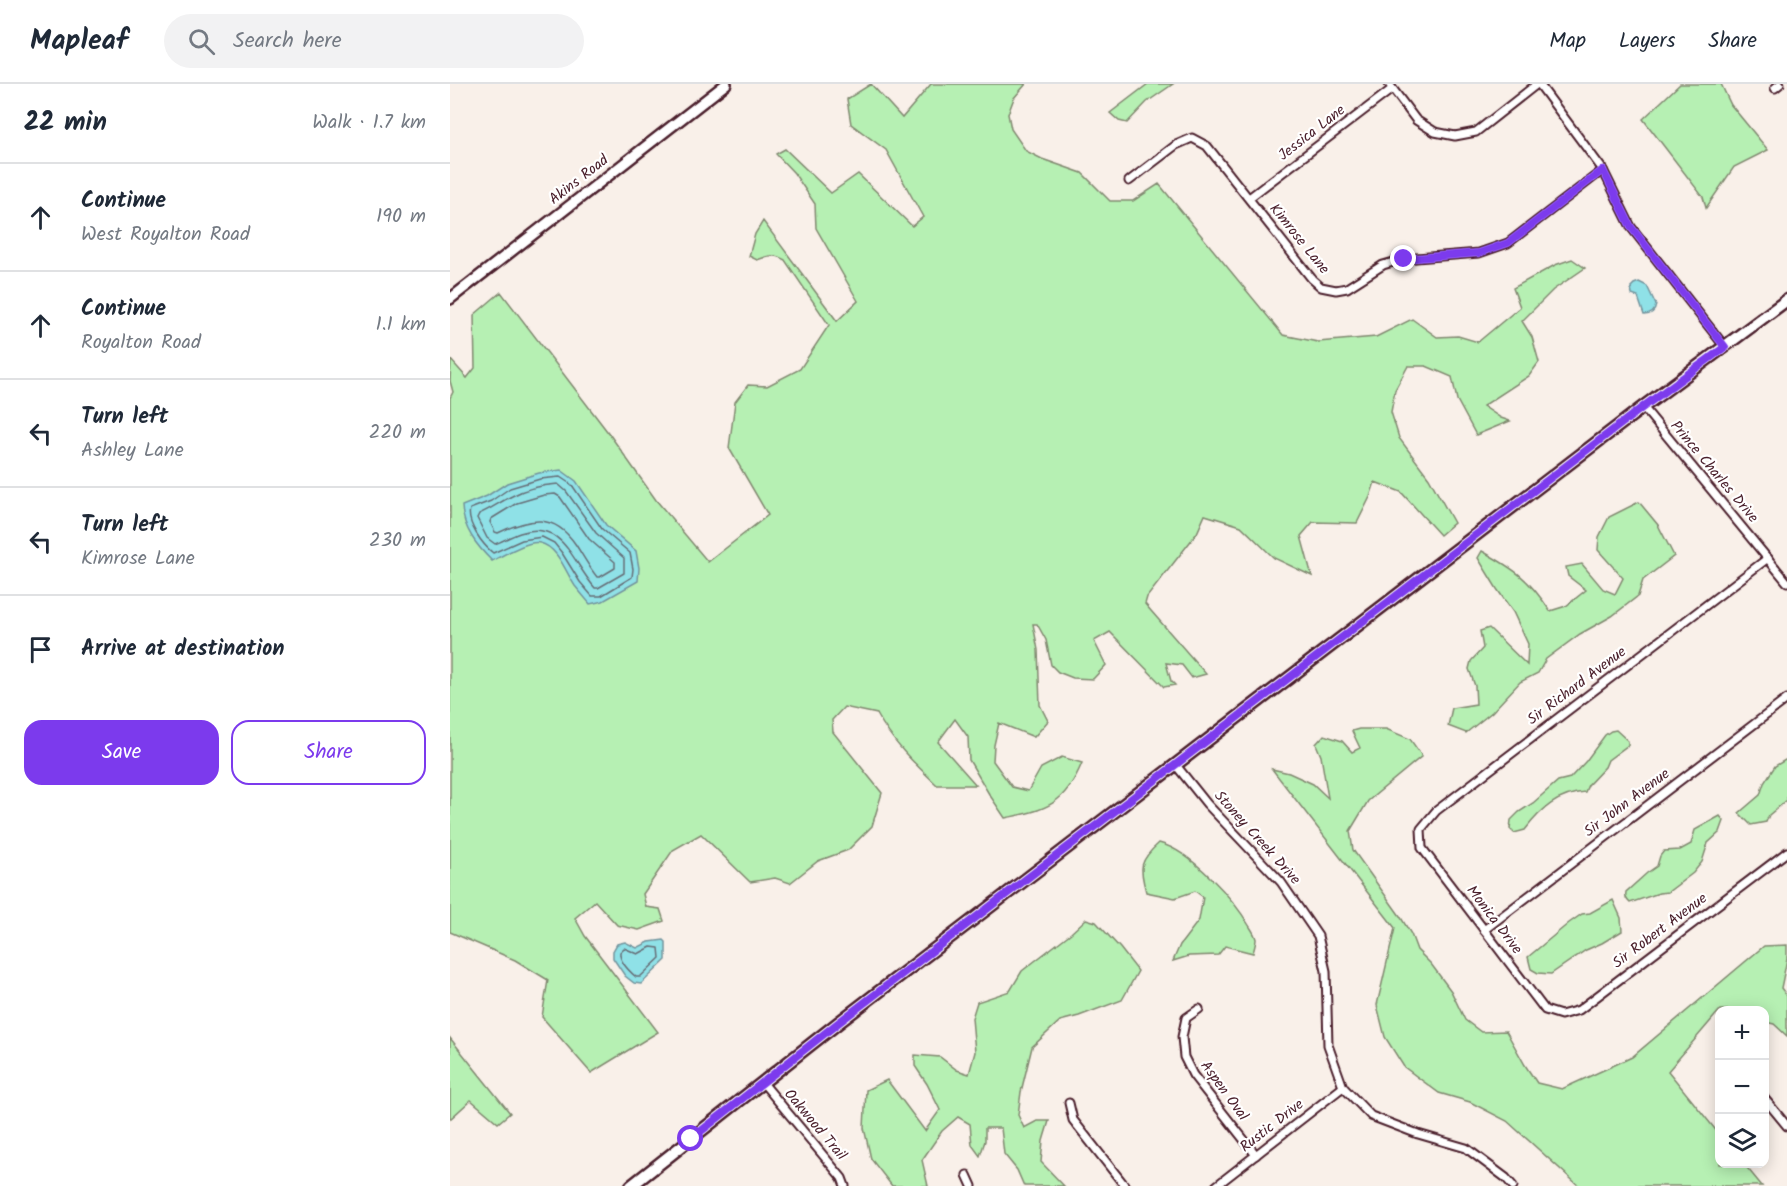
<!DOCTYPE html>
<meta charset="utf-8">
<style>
:root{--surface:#fff;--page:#f2f2f3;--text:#1f2937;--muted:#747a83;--line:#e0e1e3;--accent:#7c3aed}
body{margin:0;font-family:Kalam,sans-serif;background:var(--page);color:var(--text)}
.controls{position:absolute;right:18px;bottom:18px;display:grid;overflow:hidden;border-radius:12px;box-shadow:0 3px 15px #0003}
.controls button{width:54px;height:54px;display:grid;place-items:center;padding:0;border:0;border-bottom:2px solid var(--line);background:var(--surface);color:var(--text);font:30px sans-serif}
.stop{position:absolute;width:18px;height:18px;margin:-14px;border:4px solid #7c3aed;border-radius:50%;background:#fff}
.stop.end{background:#7c3aed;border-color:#fff;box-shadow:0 2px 6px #0008}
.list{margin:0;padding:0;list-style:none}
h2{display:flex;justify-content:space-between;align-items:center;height:78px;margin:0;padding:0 24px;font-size:26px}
h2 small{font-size:20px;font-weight:400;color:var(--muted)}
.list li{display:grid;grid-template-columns:39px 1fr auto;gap:18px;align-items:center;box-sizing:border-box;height:108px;padding:0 24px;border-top:2px solid var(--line)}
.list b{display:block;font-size:22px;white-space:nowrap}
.list p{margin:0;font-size:20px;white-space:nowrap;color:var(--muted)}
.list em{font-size:20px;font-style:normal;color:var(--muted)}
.actions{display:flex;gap:12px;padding:18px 24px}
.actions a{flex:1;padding:14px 0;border:2px solid var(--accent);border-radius:18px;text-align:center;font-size:21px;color:var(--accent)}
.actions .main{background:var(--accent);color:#fff}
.icon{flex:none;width:33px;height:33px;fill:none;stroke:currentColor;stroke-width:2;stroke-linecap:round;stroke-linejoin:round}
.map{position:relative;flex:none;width:1337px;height:1102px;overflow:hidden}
header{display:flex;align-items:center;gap:36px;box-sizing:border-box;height:84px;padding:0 30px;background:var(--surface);border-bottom:2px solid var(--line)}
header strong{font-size:28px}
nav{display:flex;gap:33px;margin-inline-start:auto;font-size:21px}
.search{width:420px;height:54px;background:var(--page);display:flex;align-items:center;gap:15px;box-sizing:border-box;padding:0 21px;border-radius:33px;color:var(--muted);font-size:22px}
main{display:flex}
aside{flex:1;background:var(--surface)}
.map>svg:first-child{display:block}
.green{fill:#b6f0b3;stroke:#80886f;stroke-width:1.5}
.water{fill:#8fe1e7;stroke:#73939c;stroke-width:1.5}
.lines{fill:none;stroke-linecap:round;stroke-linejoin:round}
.shore{stroke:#666d76;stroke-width:1.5}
.minor-casing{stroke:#4a1f2b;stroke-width:11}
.tertiary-casing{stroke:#4a1f2b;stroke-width:14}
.primary-casing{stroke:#4a1f2b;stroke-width:15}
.minor{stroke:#fff;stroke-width:7}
.tertiary{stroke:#fff;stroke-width:9}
.primary{stroke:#fff;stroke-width:10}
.route{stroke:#7c3aed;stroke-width:8}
.labels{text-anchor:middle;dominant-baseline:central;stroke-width:4.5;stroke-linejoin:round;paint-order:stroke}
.street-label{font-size:15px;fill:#4a1f2b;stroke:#fff}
</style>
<header>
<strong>Mapleaf</strong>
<div class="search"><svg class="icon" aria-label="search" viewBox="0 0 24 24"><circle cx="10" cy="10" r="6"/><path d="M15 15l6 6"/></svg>Search here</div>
<nav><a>Map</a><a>Layers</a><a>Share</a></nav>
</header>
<main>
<aside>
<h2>22 min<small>Walk · 1.7 km</small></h2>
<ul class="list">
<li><svg class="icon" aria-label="ahead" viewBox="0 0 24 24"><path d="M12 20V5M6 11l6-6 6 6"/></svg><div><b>Continue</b><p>West Royalton Road</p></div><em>190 m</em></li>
<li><svg class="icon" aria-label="ahead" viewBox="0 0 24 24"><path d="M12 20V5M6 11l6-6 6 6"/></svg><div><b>Continue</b><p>Royalton Road</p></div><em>1.1 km</em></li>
<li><svg class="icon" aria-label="left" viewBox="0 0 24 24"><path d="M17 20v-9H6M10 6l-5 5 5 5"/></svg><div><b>Turn left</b><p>Ashley Lane</p></div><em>220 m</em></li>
<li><svg class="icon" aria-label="left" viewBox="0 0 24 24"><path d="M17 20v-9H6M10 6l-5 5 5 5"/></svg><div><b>Turn left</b><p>Kimrose Lane</p></div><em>230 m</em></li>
<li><svg class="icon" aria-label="arrive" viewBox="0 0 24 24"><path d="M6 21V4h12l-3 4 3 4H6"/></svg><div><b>Arrive at destination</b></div></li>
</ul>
<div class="actions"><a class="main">Save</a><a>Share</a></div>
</aside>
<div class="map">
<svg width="1337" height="1102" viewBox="0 0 1337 1102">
<rect width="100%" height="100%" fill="#f9f0e9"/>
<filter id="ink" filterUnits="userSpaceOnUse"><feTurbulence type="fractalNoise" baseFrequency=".0167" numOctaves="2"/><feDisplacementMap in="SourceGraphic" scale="12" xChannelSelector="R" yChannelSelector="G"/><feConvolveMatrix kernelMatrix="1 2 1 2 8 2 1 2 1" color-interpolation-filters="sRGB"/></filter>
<g filter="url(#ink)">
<g class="green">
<path d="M421 0 452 34 481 0H576L564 14 558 30 561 45 576 67 592 75 632 89 660 117H683L709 100 833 251 868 258 926 253 962 235 987 253 1008 252 1028 258 1070 223 1063 204 1105 181 1122 175 1135 184 1103 206 1072 237 1082 253 1089 278 1079 292 1033 322 1051 334 1060 337 1026 351 1007 316 1002 293 976 282H958L945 306 941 328 949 354 979 394 1004 439 990 451 951 408 925 398 920 413 907 439 863 438 851 452 862 492 824 474 791 442 755 431 747 449 697 513 695 520 756 590 742 594 732 581 716 579 721 597 725 601 714 603 660 548 644 557 656 581 643 595 623 594 608 588 601 581 596 556 587 540H583L588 566 590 621 598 637 584 653 549 639 544 661 543 677 562 703 578 707 591 684 612 673 632 679C615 720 597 726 555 734L539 710 519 676 518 653 505 635 488 658 526 701H487C464 679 442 658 427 630L394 623 382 636 383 648 432 709 422 742 398 766 368 777 340 799 325 794 300 798 251 750 223 766 193 810 196 823 210 825 214 837 189 846 167 841 145 817 125 834 135 852 208 948 141 989 92 933 98 896 65 876 0 848V314L3 308 0 297 1 276 17 294 25 284 24 231 51 208 160 351 206 416 258 478 318 431 279 364 285 318 298 301 317 302 350 285 379 241 335 176C324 170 319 171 307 176L299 172 305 150 313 137 387 237 408 217 366 144 365 120 344 89 326 70 335 65 381 109 408 90 462 142 473 133 436 66 401 40 397 15Z"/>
<path d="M698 0H723L697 18 677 39 669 37 660 29Z"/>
<path d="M1230 0H1271L1281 21 1318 66 1284 83 1256 124 1253 113 1193 35Z"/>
<path d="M1189 418 1208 441 1224 472 1193 496 1188 512 1162 532 1130 550 1096 575 1088 589 1070 598 1042 628 1016 649 998 642 1002 624 1026 620 1025 602 1019 585 1021 577 1033 564 1030 547 1039 544 1077 581 1078 560 1063 528 1047 505 1028 474 1032 467C1066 486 1079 495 1100 527L1116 522 1136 506 1118 492 1116 483 1132 480 1153 505 1165 510 1173 494 1148 466 1149 453 1159 433Z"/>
<path d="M909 645H936L960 655 972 672 918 717 900 747 903 766 950 832 961 850 967 866 981 880 1001 907 1015 936 1031 948 1056 947 1075 981 1087 999 1112 1005 1182 973 1314 862 1337 861V875L1331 904 1337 912V952L1324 940 1315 938 1314 926H1270L1218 987 1269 1050 1270 1080H1294L1312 1102H1129L1057 1037 1020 1018 989 1009 954 983 935 953 927 921 945 844 822 685 839 689 863 700 878 714 871 672 866 660 874 651 892 657 902 668 910 664 902 647Z"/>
<path d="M1166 646 1178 657V661L1158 676 1155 683 1138 701 1135 708C1108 710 1091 725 1075 746L1064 749 1060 745 1061 736 1069 728 1083 719 1108 697 1120 694 1136 677 1155 651 1161 647Z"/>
<path d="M1335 676H1337V716L1319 731 1316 738 1301 741 1289 729 1310 711 1314 699 1325 682Z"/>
<path d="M1270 732 1274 737 1270 748 1258 759 1252 778 1243 789 1218 808 1209 809 1180 819C1176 815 1175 813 1176 808L1197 789 1207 782 1210 772 1214 767 1230 766 1241 760 1245 746Z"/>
<path d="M709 759C741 767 784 815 800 843 802 846 805 851 806 855 806 859 804 865 803 869L775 862 768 871 739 872 723 877 730 861 749 836 753 813 745 807 725 814 696 808C689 783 689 777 709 759Z"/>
<path d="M1163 816 1171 834 1172 847 1152 859 1136 866 1101 890 1088 889 1081 885 1078 873 1119 839 1132 830 1140 829Z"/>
<path d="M636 835 646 838 670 864 688 887 672 916 629 932 610 937 582 963 571 1008 568 1031 574 1044 587 1037H599L593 1057 591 1078 614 1102H574L567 1086 554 1070 551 1044H535V1057L530 1072 522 1061 520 1040 508 1033 492 1047 472 1076 478 1102H442L421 1075 414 1044 416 1006 437 996 475 1047 490 1026 477 1000 465 982V971L490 973 507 986 519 990 525 968 522 934 527 918 560 907 572 887 621 849Z"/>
<path d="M0 954 60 1029 48 1039 21 1016 0 1035Z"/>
</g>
<g class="water">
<path d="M1189 198 1197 202 1206 221C1205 228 1200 231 1194 231L1188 213 1182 211 1181 203 1184 200Z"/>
<path d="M111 386 126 397 156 441 186 467 189 484 188 497 153 517 140 520C135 514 130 508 125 502 116 489 108 463 90 459 78 456 54 471 42 477 27 462 13 445 12 422L37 412 57 399 89 389Z"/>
<path d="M214 856 216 858V876L191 900 184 899 175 892 163 874V867L167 860 175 858 187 864 199 858Z"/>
</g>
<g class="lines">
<g class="shore">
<path d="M110 393 122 401 152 445 180 469 183 485 182 493 151 512H142L130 498 112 469 104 459 92 453 72 456 43 469C33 461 16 439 20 425L41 417 60 404 90 395Z"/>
<path d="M108 400 116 407 146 449 174 474V489L148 504H145C122 478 113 435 70 449 61 452 53 457 45 460L37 454 27 434 29 430C41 425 50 418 62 412 75 405 93 401 108 400Z"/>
<path d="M105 410 110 413 139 455 165 478V484L150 493H147C139 483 133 472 126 461 104 428 79 434 48 449L45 448 40 438 41 435 67 419 94 411Z"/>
<path d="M201 863 209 864 210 874 190 893H186C179 887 169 877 170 868L174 864 188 870Z"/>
</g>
<defs>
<g id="minor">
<path d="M939 0 966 36 985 48 1005 52 1026 48 1087 0"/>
<path d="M1089 0 1153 86 1181 143 1275 263"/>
<path d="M1325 4 1330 0"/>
<path d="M679 97 726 61 742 54 757 62 862 195 871 203 886 206 897 204 933 181 954 175 1029 169 1058 159 1153 86"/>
<path d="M799 114 942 5"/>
<path d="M1193 323 1337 498"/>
<path d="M1318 474 986 727 971 745 972 764 1095 926 1111 931 1129 926 1337 768"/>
<path d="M725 680 757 720 831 798 868 852 876 887 878 961 893 1003 921 1032 968 1050 1016 1064 1056 1094 1063 1102"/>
<path d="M1034 846 1337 615"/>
<path d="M749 925 736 934 732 953 734 973 743 991 806 1071"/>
<path d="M313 999 392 1094 395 1102"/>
<path d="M1314 1014 1337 1042"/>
<path d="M619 1019 623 1036 675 1102"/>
<path d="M517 1091 522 1102"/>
<path d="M766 1102 893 1003"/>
</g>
<path id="tertiary" d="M0 215 276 0"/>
<path id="primary" d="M181 1102 388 939 1193 323 1337 216"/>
</defs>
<use href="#minor" class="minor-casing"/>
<use href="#tertiary" class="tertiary-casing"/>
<use href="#primary" class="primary-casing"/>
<use href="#minor" class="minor"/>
<use href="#tertiary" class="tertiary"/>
<use href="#primary" class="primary"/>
</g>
</g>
<g class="lines" filter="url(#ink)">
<path class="route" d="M241 1055 388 939 1193 323 1275 263 1181 143 1153 86 1058 159 1029 169 954 175"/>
</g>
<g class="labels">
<g class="street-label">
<text transform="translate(862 49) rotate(-38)">Jessica Lane</text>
<text transform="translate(129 96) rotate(-38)">Akins Road</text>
<text transform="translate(849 155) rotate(51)">Kimrose Lane</text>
<text transform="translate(1264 388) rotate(50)">Prince Charles Drive</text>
<text transform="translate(1127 602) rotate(-37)">Sir Richard Avenue</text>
<text transform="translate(1177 719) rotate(-37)">Sir John Avenue</text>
<text transform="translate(807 754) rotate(48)">Stoney Creek Drive</text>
<text transform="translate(1044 836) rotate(53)">Monica Drive</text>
<text transform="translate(1210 847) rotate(-37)">Sir Robert Avenue</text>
<text transform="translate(774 1007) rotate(54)">Aspen Oval</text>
<text transform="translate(365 1041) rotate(50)">Oakwood Trail</text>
<text transform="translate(822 1042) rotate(-38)">Rustic Drive</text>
</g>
</g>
</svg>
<div class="controls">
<button>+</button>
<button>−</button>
<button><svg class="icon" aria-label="layers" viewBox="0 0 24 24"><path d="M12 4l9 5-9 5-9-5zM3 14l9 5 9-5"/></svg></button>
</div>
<div class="stop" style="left:241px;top:1055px"></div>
<div class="stop end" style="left:954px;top:175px"></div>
</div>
</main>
